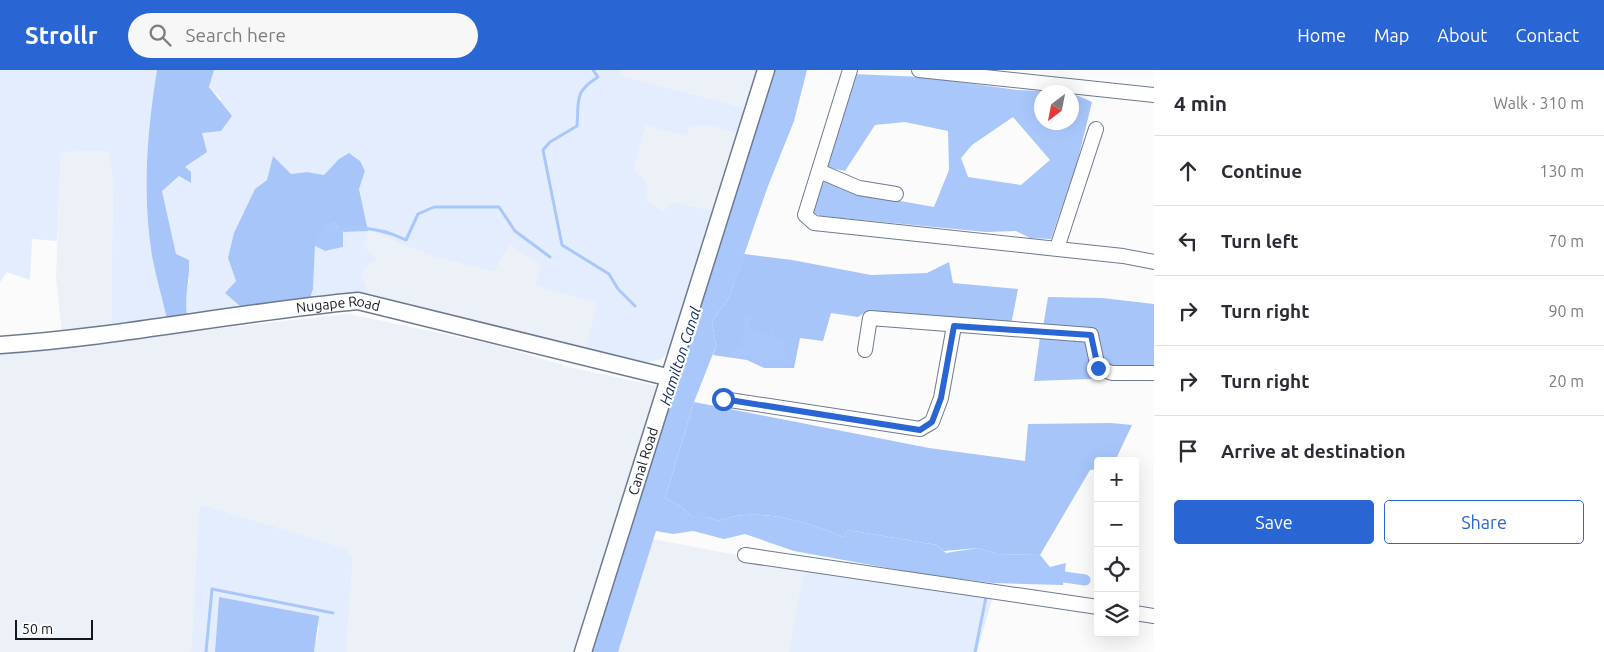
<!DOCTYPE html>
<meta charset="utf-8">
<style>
:root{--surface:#fff;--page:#f7f7f7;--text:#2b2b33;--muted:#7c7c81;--line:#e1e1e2;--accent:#2965d3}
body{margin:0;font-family:Ubuntu,sans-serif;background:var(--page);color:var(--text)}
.controls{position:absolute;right:15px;bottom:15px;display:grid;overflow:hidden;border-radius:5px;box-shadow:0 5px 20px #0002}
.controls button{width:45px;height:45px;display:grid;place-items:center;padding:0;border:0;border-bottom:1px solid var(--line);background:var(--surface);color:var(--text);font:25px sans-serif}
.compass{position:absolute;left:1034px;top:15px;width:45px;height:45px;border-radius:50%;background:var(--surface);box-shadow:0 5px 20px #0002;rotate:212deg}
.scale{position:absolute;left:15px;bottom:12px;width:78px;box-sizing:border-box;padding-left:5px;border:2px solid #11161f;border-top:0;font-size:14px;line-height:18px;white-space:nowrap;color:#11161f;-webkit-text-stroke:4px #fff;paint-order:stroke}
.stop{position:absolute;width:15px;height:15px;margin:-11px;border:4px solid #2965d3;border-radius:50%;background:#fff}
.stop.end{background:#2965d3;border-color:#fff;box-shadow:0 1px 5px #0008}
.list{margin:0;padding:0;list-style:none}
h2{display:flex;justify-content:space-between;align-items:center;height:65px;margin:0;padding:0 20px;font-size:21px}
h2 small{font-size:16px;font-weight:400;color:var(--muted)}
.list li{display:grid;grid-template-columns:32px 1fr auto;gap:15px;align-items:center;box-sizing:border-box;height:70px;padding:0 20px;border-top:1px solid var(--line)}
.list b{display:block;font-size:19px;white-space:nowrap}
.list em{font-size:16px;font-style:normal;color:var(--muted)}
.actions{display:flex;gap:10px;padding:15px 20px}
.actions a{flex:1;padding:11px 0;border:1px solid var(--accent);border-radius:5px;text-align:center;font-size:18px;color:var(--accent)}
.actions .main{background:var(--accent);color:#fff}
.icon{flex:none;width:28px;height:28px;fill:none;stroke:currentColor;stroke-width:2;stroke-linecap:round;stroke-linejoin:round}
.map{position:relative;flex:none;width:1154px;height:582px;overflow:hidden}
header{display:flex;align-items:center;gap:30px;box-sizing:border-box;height:70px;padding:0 25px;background:var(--accent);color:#fff}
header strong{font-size:24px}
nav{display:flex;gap:28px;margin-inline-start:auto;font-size:18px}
.search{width:350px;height:45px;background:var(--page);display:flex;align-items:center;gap:12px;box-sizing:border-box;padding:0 18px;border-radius:28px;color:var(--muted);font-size:19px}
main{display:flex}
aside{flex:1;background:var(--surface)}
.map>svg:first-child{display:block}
.built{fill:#ecf0f7}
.green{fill:#e3edfd}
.forest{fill:#a7c5f9}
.water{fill:#a9c7fb;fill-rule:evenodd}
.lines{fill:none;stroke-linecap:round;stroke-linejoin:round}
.stream{stroke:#a9c7fb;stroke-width:3}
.canal{stroke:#a9c7fb;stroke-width:11}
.minor-casing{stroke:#6c7a91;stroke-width:16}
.major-casing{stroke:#6c7a91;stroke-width:19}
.minor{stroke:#fff;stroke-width:14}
.major{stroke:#fff;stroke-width:16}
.route{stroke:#2965d3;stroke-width:6}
.labels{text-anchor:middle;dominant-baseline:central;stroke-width:4.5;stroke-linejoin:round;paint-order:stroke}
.street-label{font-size:14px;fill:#11161f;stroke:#fff}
.water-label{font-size:15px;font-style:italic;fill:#05255f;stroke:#fff}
</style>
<header>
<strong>Strollr</strong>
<div class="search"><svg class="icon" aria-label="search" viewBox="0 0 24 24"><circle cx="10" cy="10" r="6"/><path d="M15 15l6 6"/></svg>Search here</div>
<nav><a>Home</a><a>Map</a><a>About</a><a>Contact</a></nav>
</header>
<main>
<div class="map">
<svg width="1154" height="582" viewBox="0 0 1154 582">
<rect width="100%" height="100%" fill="#fbfbfb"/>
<g class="built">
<path d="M621 0H758L745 38 620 5Z"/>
<path d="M646 56 686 66 690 57 710 56 738 63 715 141 673 132 662 141 646 131 647 114 634 98Z"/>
<path d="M109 81 113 116 111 259 62 262 56 208 61 82Z"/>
<path d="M368 161 435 187 493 202 509 175 541 195 535 216 598 233 585 281 372 228 361 204 368 195 364 174Z"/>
<path d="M349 244 495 275 569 297 657 316 577 582H346L353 487 344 478 204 435 199 438 191 582H0V282Z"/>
<path d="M653 469 804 498 789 582H618Z"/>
</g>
<g class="green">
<path d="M0 0H157C147 61 142 125 152 186 156 207 162 228 167 249L111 259 113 116 109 81 61 82 57 171 32 169 30 210 7 202 0 212Z"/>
<path d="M214 0H621L620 5 745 38 738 63 710 56 690 57 686 66 646 56 634 98 647 114V131L662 141 673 132 715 141 706 159 672 277 662 289 636 295 585 281 597 233 535 216 541 195 509 175 494 202 435 187 368 161 364 174 376 190 368 195 361 204 372 228H310L313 219 315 176 325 181 342 177 343 162 367 161 359 119 365 101 339 89 324 105 307 102 291 104 273 87 267 110 255 119 229 191 236 211 225 223 241 237 187 246 184 228 190 209 176 184 162 121 179 106 191 113 185 97 197 89 202 63 221 29 209 17Z"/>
<path d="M204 435 344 478 353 487 346 582H314L319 557 219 528 215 582H191L199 438Z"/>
<path d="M804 498 993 526 977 582H789Z"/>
</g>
<g class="forest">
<path d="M157 0H214L209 17 232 46 221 61 202 63 207 82 185 97 191 102V113L179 106 162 121 176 184 189 190C190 211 184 225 187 246L167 249C162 228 156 207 152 186 142 125 147 61 157 0Z"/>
<path d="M349 83 360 91 365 101 359 119 368 161 343 162 333 152 315 176 313 219 310 228 241 237 225 223 236 211 228 188 234 163 255 119 267 110 273 86 291 104 307 102 324 105 339 89Z"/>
<path d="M744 184 792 190 871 205 927 203 949 192 953 213 1018 219 1011 255 864 243 858 247 831 243 823 271 800 268 794 298H764L747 290 713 285 716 276 712 251 729 228Z"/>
<path d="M1048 227 1102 228 1154 234V298L1104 296 1095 261 1043 257Z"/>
<path d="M1040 267 1089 271 1092 299 1117 308 1034 311Z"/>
<path d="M694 332 929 378 1025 391 1028 354 1111 353 1132 355 1115 391H1098V399L1090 400 1040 485 998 484 978 478 944 481 937 475 848 460 843 467C806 451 757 436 718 451L707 447H692L682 437 665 428Z"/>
<path d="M219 527 319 546 314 582H215Z"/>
</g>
<g class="water">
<path d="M774 0H807L794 51 768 116 729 228 712 251 716 276 694 332 665 428 682 437 692 447 705 440 707 447 718 451C757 436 806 451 843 467L848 460 937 475 946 483 978 478 998 484 1040 485 1050 497 1066 493 1063 515 992 513 921 504 794 481 745 464 724 469 693 461 673 464 656 461 618 582H589Z"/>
<path d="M853 4 923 7 1017 20 1069 22H1042V52H1072V23L1092 32 1077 93 1051 169 1030 168 1016 161 986 162 820 146 811 141 826 107 856 123 934 137 949 100 948 61 905 52 875 55 845 101 825 97ZM1013 47 1050 90 1021 115 968 107 961 88 972 75Z"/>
<path d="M333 152 343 162V177L325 181 315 176 318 164 325 154Z"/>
<path d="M753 244 750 255 752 263 758 261 769 265 774 257V266L785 270V285L792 292H779L777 287 761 293 748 283 740 287 731 285 733 280 743 275 739 272 745 265 742 256 745 248Z"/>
</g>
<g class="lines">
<g class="stream">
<path d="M593 0 598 7C574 22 579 29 577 56L550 72 543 80 562 175 609 204 618 219 635 236"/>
<path d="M340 159C364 156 384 159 406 170L418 144 434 137H499L515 161 550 187"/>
<path d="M206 582 212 519 333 543"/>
<path d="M975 582 986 527"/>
</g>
<path class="canal" d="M1050 505 1085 510"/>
<defs>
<g id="minor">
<path d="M850 0 805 145 814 153 1123 186 1154 192"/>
<path d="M919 0 1154 25"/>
<path d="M819 101 859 118 896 124"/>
<path d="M1057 178 1096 59"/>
<path d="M865 280 870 248 1091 265 1098 298 1112 303H1154"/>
<path d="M723 329 920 359 932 352 941 328 954 256"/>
<path d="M745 485 1098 537"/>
<path d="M1135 543 1154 546"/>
</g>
<g id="major">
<path id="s1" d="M0 275C120 267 238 242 358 231L671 308"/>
<path id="s2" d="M583 582 766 0"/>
</g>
</defs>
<use href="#minor" class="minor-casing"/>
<use href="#major" class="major-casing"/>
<use href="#minor" class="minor"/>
<use href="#major" class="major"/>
</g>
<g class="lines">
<path class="route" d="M723 329 920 360 932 352 941 328 954 256 1091 265 1098 298"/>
</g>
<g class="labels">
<g class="street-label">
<text stroke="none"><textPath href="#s1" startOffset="341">Nugape Road</textPath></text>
<text stroke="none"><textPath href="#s2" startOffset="200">Canal Road</textPath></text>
</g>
<g class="water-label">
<text transform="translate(680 286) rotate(-72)">Hamilton Canal</text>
</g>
</g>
</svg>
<div class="controls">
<button>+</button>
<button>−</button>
<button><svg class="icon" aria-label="locate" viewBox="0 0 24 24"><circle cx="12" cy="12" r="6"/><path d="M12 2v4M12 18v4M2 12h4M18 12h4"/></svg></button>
<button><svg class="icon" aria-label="layers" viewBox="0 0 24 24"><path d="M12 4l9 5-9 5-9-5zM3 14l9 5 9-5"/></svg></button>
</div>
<svg class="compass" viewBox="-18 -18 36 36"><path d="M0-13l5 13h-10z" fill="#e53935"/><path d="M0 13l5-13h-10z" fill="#7c7c81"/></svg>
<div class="scale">50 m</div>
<div class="stop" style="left:723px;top:329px"></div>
<div class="stop end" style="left:1098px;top:298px"></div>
</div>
<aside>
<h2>4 min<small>Walk · 310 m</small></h2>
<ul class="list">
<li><svg class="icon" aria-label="ahead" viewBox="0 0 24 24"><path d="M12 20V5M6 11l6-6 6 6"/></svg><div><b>Continue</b></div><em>130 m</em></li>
<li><svg class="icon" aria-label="left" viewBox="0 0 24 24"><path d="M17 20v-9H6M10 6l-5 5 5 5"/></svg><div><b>Turn left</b></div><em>70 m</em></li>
<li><svg class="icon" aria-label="right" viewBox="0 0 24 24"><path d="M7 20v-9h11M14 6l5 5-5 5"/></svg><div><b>Turn right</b></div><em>90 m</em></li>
<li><svg class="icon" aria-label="right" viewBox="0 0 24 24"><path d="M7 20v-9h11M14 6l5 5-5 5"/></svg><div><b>Turn right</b></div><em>20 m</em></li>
<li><svg class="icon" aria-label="arrive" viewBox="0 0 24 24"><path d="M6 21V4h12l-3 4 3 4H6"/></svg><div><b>Arrive at destination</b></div></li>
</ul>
<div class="actions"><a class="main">Save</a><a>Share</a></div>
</aside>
</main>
